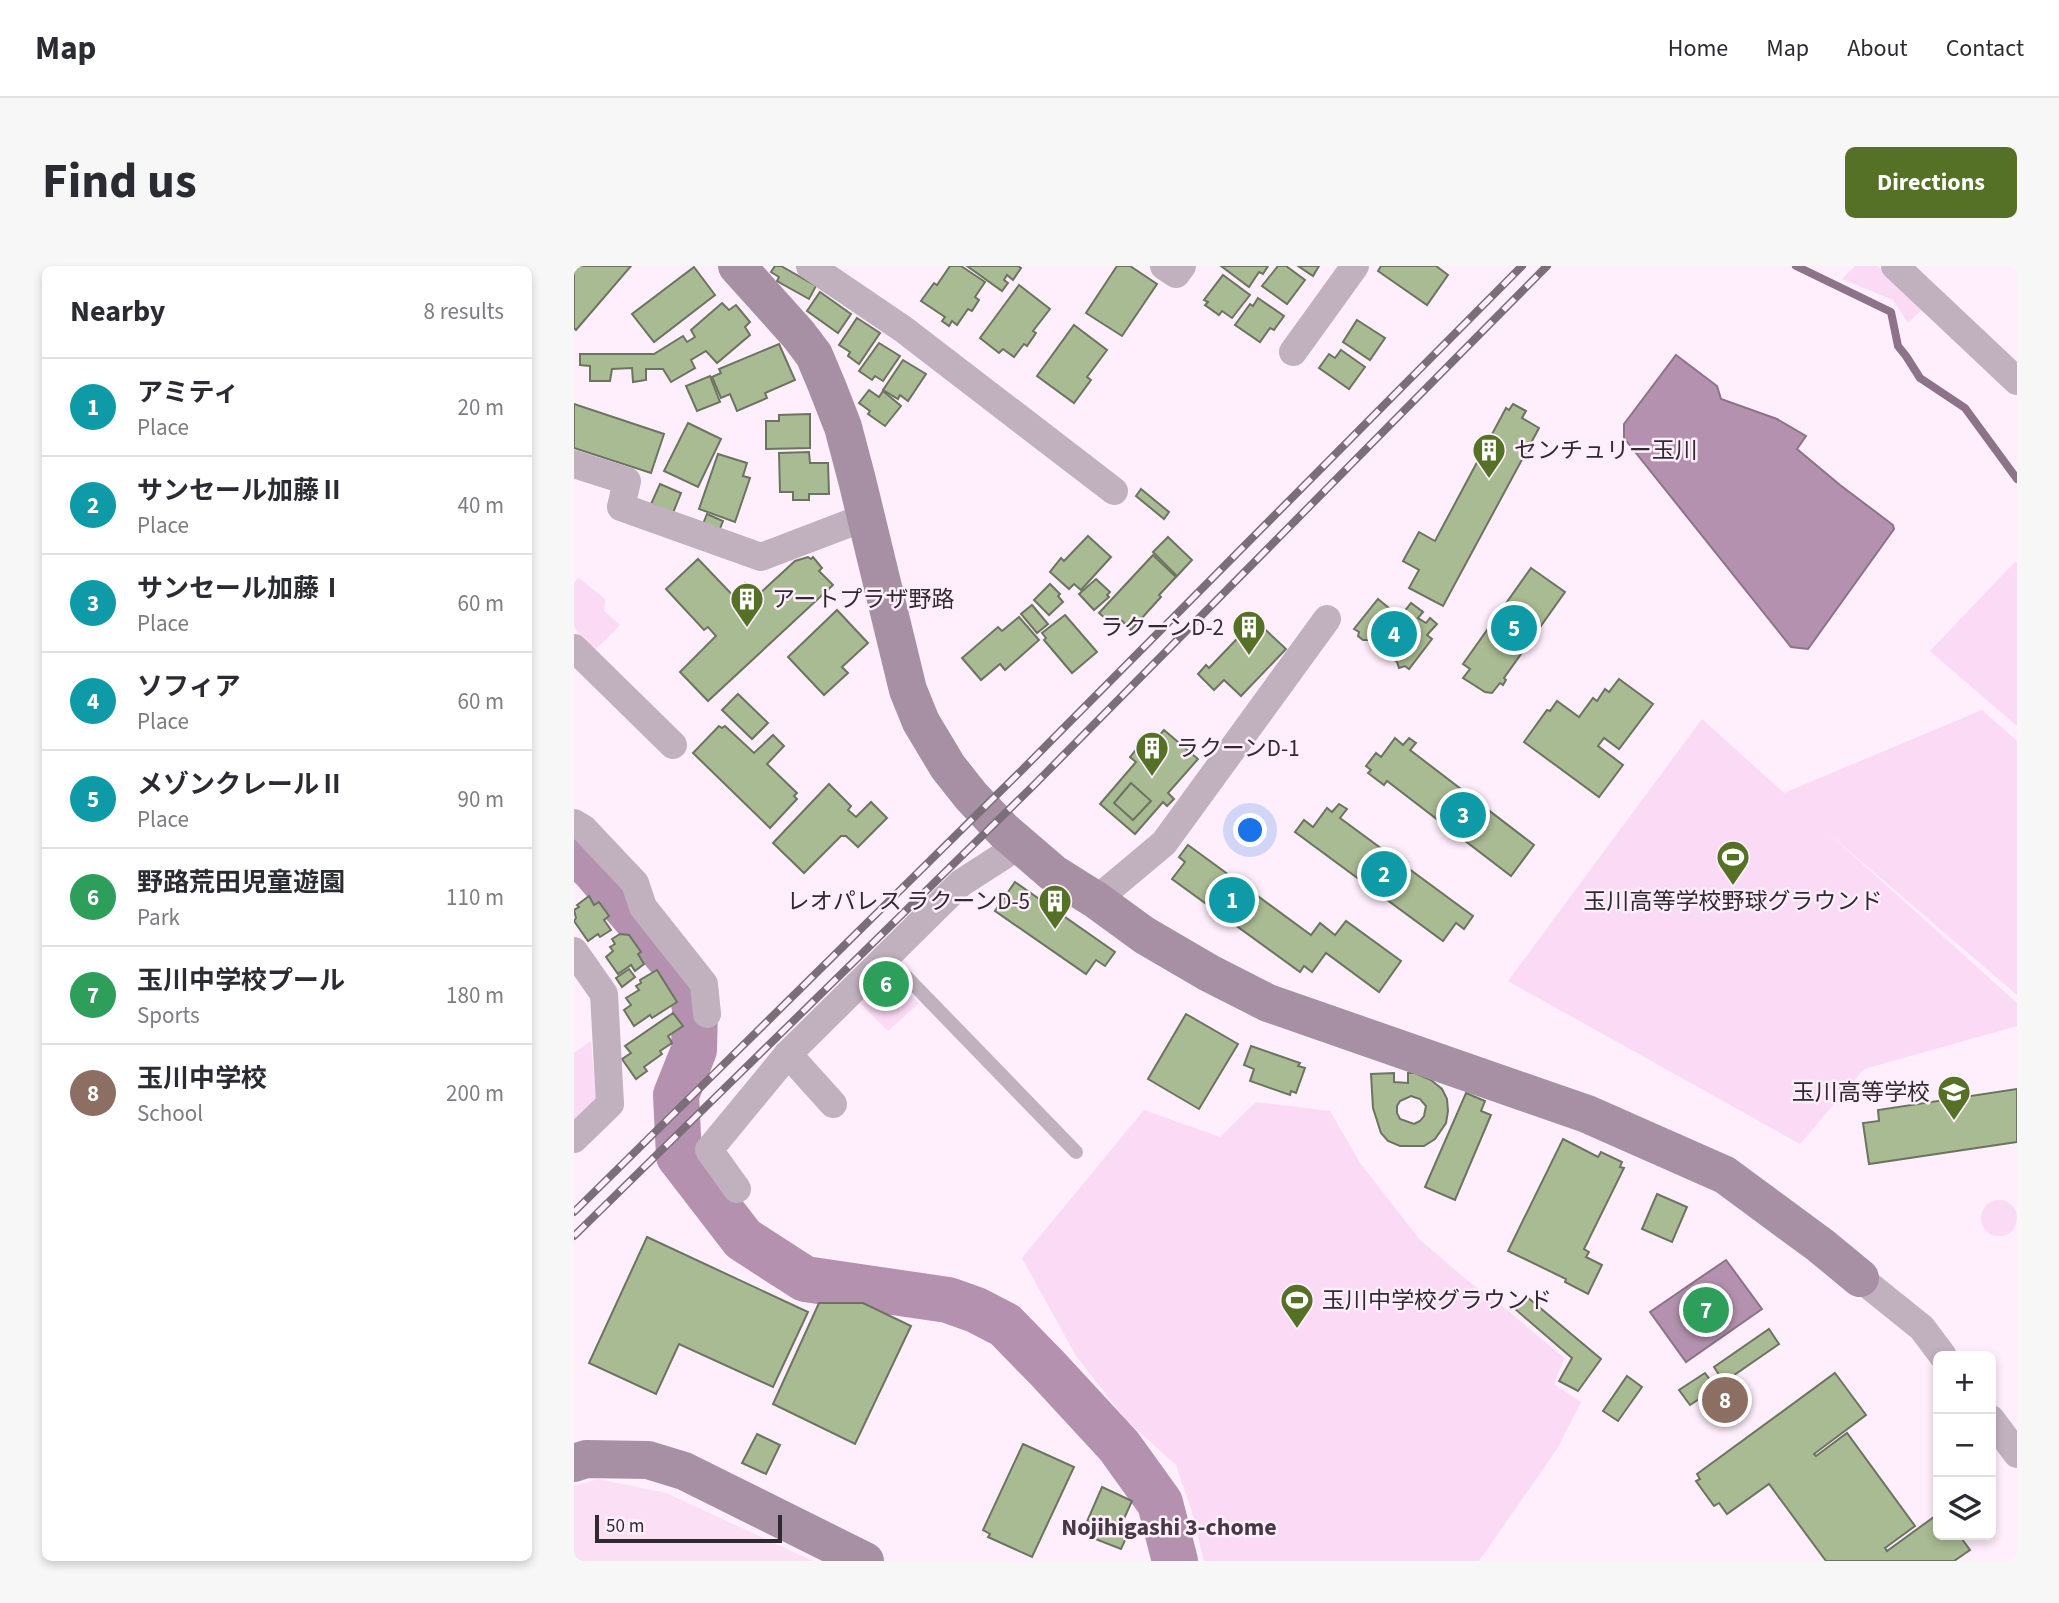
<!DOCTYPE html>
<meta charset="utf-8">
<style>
:root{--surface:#fff;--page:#f7f7f7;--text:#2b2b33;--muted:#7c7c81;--line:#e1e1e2;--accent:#557126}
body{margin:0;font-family:"Source Sans 3","Noto Sans JP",sans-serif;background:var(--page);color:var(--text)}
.controls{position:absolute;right:21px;bottom:21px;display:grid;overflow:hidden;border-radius:10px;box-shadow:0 4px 10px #0003}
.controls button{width:63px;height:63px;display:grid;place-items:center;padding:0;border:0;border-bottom:2px solid var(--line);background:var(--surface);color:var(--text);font:35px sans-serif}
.scale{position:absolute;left:21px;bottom:18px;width:187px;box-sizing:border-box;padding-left:7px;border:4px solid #312a30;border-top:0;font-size:19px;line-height:24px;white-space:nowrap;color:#312a30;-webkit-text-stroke:5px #ffeefc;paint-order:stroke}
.you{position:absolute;left:677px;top:565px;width:24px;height:24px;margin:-18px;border:5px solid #fff;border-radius:50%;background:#1a73e8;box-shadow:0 0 0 10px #1a73e833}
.badge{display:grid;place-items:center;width:46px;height:46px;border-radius:50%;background:var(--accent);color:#fff;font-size:23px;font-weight:700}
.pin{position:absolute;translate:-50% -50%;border:4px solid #fff;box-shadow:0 2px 7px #0006}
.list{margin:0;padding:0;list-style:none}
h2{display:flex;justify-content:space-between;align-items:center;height:91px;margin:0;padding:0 28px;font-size:30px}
h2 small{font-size:23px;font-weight:400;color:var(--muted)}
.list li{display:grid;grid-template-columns:46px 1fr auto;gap:21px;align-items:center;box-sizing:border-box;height:98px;padding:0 28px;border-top:2px solid var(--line)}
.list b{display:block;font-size:26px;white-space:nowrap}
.list p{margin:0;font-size:23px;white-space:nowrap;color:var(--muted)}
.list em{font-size:23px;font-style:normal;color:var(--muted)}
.icon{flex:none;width:38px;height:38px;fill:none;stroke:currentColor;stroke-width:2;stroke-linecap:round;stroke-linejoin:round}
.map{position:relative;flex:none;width:1443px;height:1295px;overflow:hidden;border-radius:10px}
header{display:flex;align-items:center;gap:42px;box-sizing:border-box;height:98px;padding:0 35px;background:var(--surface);border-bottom:2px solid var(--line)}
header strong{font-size:33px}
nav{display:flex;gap:38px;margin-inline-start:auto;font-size:24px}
.intro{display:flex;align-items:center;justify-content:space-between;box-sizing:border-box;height:168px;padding:0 42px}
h1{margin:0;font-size:49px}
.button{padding:18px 32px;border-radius:10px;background:var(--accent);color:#fff;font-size:24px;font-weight:700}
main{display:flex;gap:42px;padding:0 42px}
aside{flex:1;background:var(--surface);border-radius:10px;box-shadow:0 4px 10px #0003}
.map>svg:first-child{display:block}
.built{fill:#fadff5}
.green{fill:#fbdaf5}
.water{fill:#b492af;stroke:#8d7389;stroke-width:2}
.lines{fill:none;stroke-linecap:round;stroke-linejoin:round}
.stream{stroke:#8d7389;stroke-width:8}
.river{stroke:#b492af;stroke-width:46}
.building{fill:#a9bb93;stroke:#6c7461;stroke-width:2;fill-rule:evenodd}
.lane{stroke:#c1b1be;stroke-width:14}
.street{stroke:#c1b1be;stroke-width:28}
.secondary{stroke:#a790a3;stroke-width:38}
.rail-casing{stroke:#7a6f78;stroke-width:8}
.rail{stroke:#ffeefc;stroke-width:5;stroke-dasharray:16;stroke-linecap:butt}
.labels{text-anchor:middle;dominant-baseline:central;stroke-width:5;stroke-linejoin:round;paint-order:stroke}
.poi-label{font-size:23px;fill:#312a30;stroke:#ffeefc;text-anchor:start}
.neighbourhood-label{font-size:24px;font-weight:bold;fill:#483846;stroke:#ffeefc}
</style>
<header>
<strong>Map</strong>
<nav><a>Home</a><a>Map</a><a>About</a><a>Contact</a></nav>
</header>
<div class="intro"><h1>Find us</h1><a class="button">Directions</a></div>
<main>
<aside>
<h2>Nearby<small>8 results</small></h2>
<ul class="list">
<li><span class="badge" style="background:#0f9aa8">1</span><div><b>アミティ</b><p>Place</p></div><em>20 m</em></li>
<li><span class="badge" style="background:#0f9aa8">2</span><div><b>サンセール加藤Ⅱ</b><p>Place</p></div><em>40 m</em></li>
<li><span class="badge" style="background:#0f9aa8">3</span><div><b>サンセール加藤Ⅰ</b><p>Place</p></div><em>60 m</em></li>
<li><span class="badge" style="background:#0f9aa8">4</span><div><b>ソフィア</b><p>Place</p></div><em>60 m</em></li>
<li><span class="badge" style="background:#0f9aa8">5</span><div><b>メゾンクレールⅡ</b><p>Place</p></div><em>90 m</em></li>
<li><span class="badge" style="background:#2e9e5b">6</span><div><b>野路荒田児童遊園</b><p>Park</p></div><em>110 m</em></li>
<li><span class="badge" style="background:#2e9e5b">7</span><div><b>玉川中学校プール</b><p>Sports</p></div><em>180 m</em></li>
<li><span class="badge" style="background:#8d6e63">8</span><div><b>玉川中学校</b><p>School</p></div><em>200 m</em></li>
</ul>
</aside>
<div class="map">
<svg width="1443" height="1295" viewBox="0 0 1443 1295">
<rect width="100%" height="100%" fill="#ffeefc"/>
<path class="built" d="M24 1213 92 1227 239 1295H0V1220Z"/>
<g class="green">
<path d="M1281 0H1304L1352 40 1334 57 1319 34 1268 13Z"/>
<path d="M1441 296H1443V460L1356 385Z"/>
<path d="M5 312 31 333 30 345 46 359 16 389 0 360V317Z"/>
<path d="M1408 444 1443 475V729L1253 566 1443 737V760L1290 803 1226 878 934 715 1128 453 1210 527Z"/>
<path d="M311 701 345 737 314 765 283 734Z"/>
<path d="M17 775 22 833 0 854V787Z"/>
<path d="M682 836 756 845 786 897 846 974 894 1015 927 1039 990 1092 980 1118 1007 1136 983 1183 905 1295H630L617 1243 602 1199 553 1155 502 1090 448 992 570 844 646 871Z"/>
<circle cx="1425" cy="952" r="18"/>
</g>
<g class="water">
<path d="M1102 89 1143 120 1147 133 1203 153 1232 170 1223 183 1266 219 1319 259 1320 263 1234 383 1217 381 1050 172V158Z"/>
<path d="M1152 994 1188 1043 1112 1096 1076 1046Z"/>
</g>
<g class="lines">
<path class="stream" d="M1222 0 1317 46 1324 80 1332 90 1346 112 1391 142 1443 213"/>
<path class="river" d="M0 585 20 603 115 715 121 742 120 784 102 829 105 890 169 973 231 1013 374 1034 402 1044 431 1059 473 1102 545 1180 586 1237 601 1295"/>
</g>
<g class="building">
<path d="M0 0H57L2 64 0 62Z"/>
<path d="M201 0H207L242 20 235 33 203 15 205 11 197 6Z"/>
<path d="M376 0H387L411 16 401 31 405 34 398 45 394 43 383 59 378 55 375 60 368 55 371 51 347 35 360 17 363 19Z"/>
<path d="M393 0H444L447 2 439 14 433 9 430 14 434 17 428 25Z"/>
<path d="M543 0H556L583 18 548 70 512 47Z"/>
<path d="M647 0H694L689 8 685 6 675 21Z"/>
<path d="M704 0H712L731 14 713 38 688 20Z"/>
<path d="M724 0H745L739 10Z"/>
<path d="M807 0H862L874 9 853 39 804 5Z"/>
<path d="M120 1 141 29 80 76 58 48Z"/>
<path d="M649 9 676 29 658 52 648 45 645 49 631 39 634 36 630 34Z"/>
<path d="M445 19 476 43 459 65 462 67 453 80 450 78 440 91 429 83 425 87 406 72Z"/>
<path d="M246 26 277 48 264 67 233 45Z"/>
<path d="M684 32 710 50 700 64 696 62 686 76 661 59 676 38 679 40Z"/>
<path d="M148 37 155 44 162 39 176 56 171 61 176 69 143 97 132 85 117 94 121 102 97 116 89 103H72V114L59 116 58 102 38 103 36 115H16V100L6 99V88H80L109 70 113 76 121 71 117 64Z"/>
<path d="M283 52 306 67 285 98 274 90 276 86 265 79Z"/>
<path d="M783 54 811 72 796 94 769 76Z"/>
<path d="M500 59 533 84 513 111 517 114 500 137 463 110Z"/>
<path d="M305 77 326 90 309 115 301 110 298 114 285 105Z"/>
<path d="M205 78 221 114 191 127 193 132 163 145 156 128 147 132 138 111 147 107 145 103Z"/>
<path d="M767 84 791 101 775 123 745 102 755 88 761 92Z"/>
<path d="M329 94 352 108 334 135 326 129 324 133 309 124Z"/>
<path d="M136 110 146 136 123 145 112 120Z"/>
<path d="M295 124 305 131 309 125 327 140 311 160 294 148 296 145 285 137Z"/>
<path d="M0 138 90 168 77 207 0 182Z"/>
<path d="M939 138 952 145 948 152 965 162 869 340 835 322 845 304 829 295 845 266 861 275 932 142 935 144Z"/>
<path d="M236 148V182L192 183V155H205V149Z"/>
<path d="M114 157 147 173 124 221 90 205Z"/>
<path d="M235 186 236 197H254L255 228H235V234H219V226H206L205 187Z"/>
<path d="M144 188 173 197 169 210 176 212 161 256 125 243Z"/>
<path d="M86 218 107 227 99 247 77 238Z"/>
<path d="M567 223 595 246 590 253 562 230Z"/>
<path d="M133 248 149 255 145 265 129 258Z"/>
<path d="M514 270 537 291 507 324 500 318 495 323 476 306 487 292 490 295Z"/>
<path d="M594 271 618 294 603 310 579 286Z"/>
<path d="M579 289 602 311 585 329 587 331 557 364 544 351 538 358 525 347Z"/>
<path d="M234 291 237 293 239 291 248 302 245 305 259 319 134 435 106 406 142 370 134 361 130 364 92 323 124 293 170 341 171 337 162 325 171 317 183 330 221 295Z"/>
<path d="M957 302 991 326 930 412 932 414 929 419 926 417 918 427 911 426 889 412 896 403 889 398Z"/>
<path d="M522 313 536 326 533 329 535 331 520 344 505 328Z"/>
<path d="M476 318 486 328 484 330 489 336 475 349 460 334Z"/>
<path d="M804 333 826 351 837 337 849 346 844 352 852 357 856 352 863 358 853 369 858 373 835 403 831 400 825 402 823 396 815 389H809L801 382V378L796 374H789L784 370 785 366 780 363Z"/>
<path d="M458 339 474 358 463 367 447 348Z"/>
<path d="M263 344 294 377 268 401 274 407 250 429 214 391Z"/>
<path d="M491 349 523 386 498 407 470 374 472 372 468 367Z"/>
<path d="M445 351 465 374 431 404 426 398 407 414 388 392 424 361 428 365Z"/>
<path d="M681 354 712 383 667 430 650 414 640 424 624 408 632 399 635 402Z"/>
<path d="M1045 413 1079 438 1045 483 1030 472 1024 480 1049 499 1025 531 950 476 973 444 976 445 983 435 1005 451 1019 432 1023 435 1031 423 1035 426Z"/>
<path d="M164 428 194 457 178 473 148 444Z"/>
<path d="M145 460 148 462 151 460 180 487 199 469 210 480 193 498 223 527 220 530 223 533 196 562 119 487Z"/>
<path d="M590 464 624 493 594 527 600 533 593 540 589 536 561 568 526 538 562 496 556 491 569 475 575 481Z"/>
<path d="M821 472 829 479 835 472 842 477 836 484 960 579 937 610 813 515 810 519 794 507 797 504 792 500 802 487 807 491Z"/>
<path d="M557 517 577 535 559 554 540 537Z"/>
<path d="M255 518 277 540 274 544 282 551 297 536 313 552 284 581 272 570H267L230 607 199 577Z"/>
<path d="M765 538 773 543 766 552 899 650 890 663 882 657 869 675 721 566 730 554 739 561 753 542 758 546Z"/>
<path d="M614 579 737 669 746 657 761 669 772 655 827 695 805 726 752 687 738 706 730 700 726 706 598 613 611 596 605 591Z"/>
<path d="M441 616 541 686 531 700 522 694 512 708 421 645Z"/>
<path d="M15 630 20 639 25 636 35 650 30 654 37 664 26 671 24 668 14 675 0 655 2 652 0 644 5 641 3 639Z"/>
<path d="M46 668 55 669 67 686 64 688 70 698 61 705 57 699 44 708 32 691 39 685 36 681 41 678 38 673Z"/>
<path d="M55 703 61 711 48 721 42 712Z"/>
<path d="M83 704 103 736 78 752 76 749 60 760 50 744 57 739 52 732 65 724 62 720 67 717 66 714Z"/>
<path d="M99 747 109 760 94 770 98 777 86 785 88 788 70 801 73 805 62 813 48 793 57 787 51 780Z"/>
<path d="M612 748 664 778 625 843 574 813Z"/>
<path d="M677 780 726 797 724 800 731 802 722 827 717 825 716 829 676 815 680 803 670 799Z"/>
<path d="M820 807V816L834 817V807H841L857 814 868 823 873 833 874 845 872 857 861 873 850 880H826L814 875 807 867 799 842 797 808ZM837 830 846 833 852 840 850 850 846 855 840 858 826 853 823 847V840L826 835Z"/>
<path d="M1443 823V876L1295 898 1289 857 1305 855 1304 844Z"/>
<path d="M892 827 911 835 907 845 917 849 881 934 851 921Z"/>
<path d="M989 873 1024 891 1027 886 1048 896 1046 901 1050 902 1010 983 1015 986 1012 991 1028 999 1014 1028 991 1016 992 1013 934 985Z"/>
<path d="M1083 928 1113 941 1098 976 1068 963Z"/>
<path d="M73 971 234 1046 199 1121 105 1078 82 1128 15 1097Z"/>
<path d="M952 1030 1027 1093 1004 1125 985 1115 998 1092 941 1043Z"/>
<path d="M245 1037H289L337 1060 281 1178 199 1138Z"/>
<path d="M1195 1063 1205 1078 1150 1116 1140 1101Z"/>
<path d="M1131 1107 1142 1122 1116 1139 1105 1124Z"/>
<path d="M1261 1107 1292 1149 1240 1188 1242 1190 1273 1167 1341 1260 1311 1282 1313 1285 1364 1248V1269H1385L1396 1284 1380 1295H1252L1195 1218 1153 1248 1145 1237 1140 1240 1122 1215 1126 1213 1123 1208Z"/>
<path d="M1053 1110 1068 1121 1044 1155 1029 1145Z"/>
<path d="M183 1168 206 1179 192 1208 168 1197Z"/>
<path d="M449 1178 500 1201 458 1291 414 1271 416 1268 409 1264Z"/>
<path d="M528 1221 558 1235 548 1257 557 1261 547 1283 511 1269 514 1262 511 1260Z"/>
</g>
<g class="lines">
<path class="lane" d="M314 692 502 886"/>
<g class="street">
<path d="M236 0 329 63 540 225"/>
<path d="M590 0 602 8 608 0"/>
<path d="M1321 0 1443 115"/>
<path d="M719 86 781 0"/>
<path d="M0 198 53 215 47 241 187 291 292 251"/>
<path d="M0 382 99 479"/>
<path d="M0 557 10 563 61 617 69 641 130 718 133 748"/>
<path d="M522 634 590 577 753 353"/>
<path d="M0 685 30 728 36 838 0 873"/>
<path d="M214 788 259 838"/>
<path d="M163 923 135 884 214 788 387 617 446 579"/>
<path d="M1286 1012 1348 1062 1369 1090"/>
<path d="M1417 1153 1443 1188"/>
</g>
<g class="secondary">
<path d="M163 0 224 68 240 89 253 120 269 161 283 214 334 424 347 456 374 501 397 530 430 565 479 607 522 634 570 669 635 707 694 737 1013 848 1151 909 1246 979 1286 1012"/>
<path d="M0 1197 12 1193 74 1194 110 1205 291 1295"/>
</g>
<defs>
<g id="rail">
<path d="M0 946 448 504 948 0"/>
<path d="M0 970 460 519 973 0"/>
</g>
</defs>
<use href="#rail" class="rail-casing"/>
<use href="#rail" class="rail"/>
</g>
<defs>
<symbol id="building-pin" viewBox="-11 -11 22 30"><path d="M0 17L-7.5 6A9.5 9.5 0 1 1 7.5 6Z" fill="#557126" stroke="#ffeefc"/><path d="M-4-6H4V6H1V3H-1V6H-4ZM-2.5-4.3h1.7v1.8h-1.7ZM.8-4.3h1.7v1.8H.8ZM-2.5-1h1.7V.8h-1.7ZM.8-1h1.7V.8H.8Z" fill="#fff"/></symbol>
<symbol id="stadium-pin" viewBox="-11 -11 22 30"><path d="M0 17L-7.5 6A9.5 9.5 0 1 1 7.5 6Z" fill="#557126" stroke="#ffeefc"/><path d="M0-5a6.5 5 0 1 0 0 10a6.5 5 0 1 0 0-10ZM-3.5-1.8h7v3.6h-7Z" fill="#fff"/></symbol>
<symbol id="school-pin" viewBox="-11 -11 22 30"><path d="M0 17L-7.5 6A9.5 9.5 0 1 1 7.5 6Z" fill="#557126" stroke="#ffeefc"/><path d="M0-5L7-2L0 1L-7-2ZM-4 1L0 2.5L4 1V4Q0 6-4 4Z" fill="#fff"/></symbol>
</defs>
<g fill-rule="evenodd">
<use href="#building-pin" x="896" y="165" width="38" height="52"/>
<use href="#building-pin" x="154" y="314" width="38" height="52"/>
<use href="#building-pin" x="656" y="342" width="38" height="52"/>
<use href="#building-pin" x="559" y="463" width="38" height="52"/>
<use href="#stadium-pin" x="1140" y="572" width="38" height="52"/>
<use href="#building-pin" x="462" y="616" width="38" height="52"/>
<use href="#school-pin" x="1361" y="807" width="38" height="52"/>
<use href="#stadium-pin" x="704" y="1015" width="38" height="52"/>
</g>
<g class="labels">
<g class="poi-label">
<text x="940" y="184">センチュリー玉川</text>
<text x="198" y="333">アートプラザ野路</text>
<text x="650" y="361" text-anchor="end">ラクーンD-2</text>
<text x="602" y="482">ラクーンD-1</text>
<text x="456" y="635" text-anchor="end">レオパレス ラクーンD-5</text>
<text x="1159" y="635" text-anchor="middle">玉川高等学校野球グラウンド</text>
<text x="1356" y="826" text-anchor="end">玉川高等学校</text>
<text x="748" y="1034">玉川中学校グラウンド</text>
</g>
<g class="neighbourhood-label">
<text x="595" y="1261">Nojihigashi 3-chome</text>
</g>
</g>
</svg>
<div class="controls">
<button>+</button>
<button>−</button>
<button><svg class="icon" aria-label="layers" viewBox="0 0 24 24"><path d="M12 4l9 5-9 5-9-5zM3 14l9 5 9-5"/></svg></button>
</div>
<div class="scale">50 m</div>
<div class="you"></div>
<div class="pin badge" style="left:658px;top:634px;background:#0f9aa8">1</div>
<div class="pin badge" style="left:810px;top:608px;background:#0f9aa8">2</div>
<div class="pin badge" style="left:889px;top:549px;background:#0f9aa8">3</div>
<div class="pin badge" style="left:820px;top:368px;background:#0f9aa8">4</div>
<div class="pin badge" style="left:940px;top:362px;background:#0f9aa8">5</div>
<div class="pin badge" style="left:312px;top:718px;background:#2e9e5b">6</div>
<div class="pin badge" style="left:1132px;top:1044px;background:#2e9e5b">7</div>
<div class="pin badge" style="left:1151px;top:1134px;background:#8d6e63">8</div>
</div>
</main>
